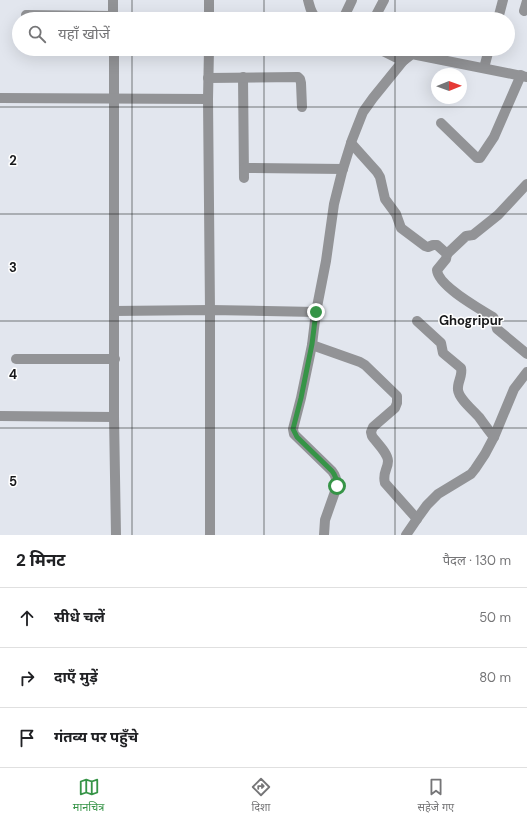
<!DOCTYPE html>
<html lang="hi">
<meta charset="utf-8">
<style>
:root{--surface:#fff;--page:#f2f2f2;--text:#202124;--muted:#757577;--line:#e0e0e0;--accent:#369447}
body{margin:0;font-family:"DM Sans","Noto Sans Devanagari",sans-serif;background:var(--page);color:var(--text)}
.compass{position:absolute;left:431px;top:68px;width:36px;height:36px;border-radius:50%;background:var(--surface);box-shadow:0 4px 16px #0002;rotate:89deg}
.stop{position:absolute;width:12px;height:12px;margin:-9px;border:3px solid #369447;border-radius:50%;background:#fff}
.stop.end{background:#369447;border-color:#fff;box-shadow:0 1px 4px #0008}
.list{margin:0;padding:0;list-style:none}
h2{display:flex;justify-content:space-between;align-items:center;height:52px;margin:0;padding:0 16px;font-size:17px}
h2 small{font-size:13px;font-weight:400;color:var(--muted)}
.list li{display:grid;grid-template-columns:26px 1fr auto;gap:12px;align-items:center;box-sizing:border-box;height:60px;padding:0 16px;border-top:1px solid var(--line)}
.list b{display:block;font-size:15px;white-space:nowrap}
.list em{font-size:13px;font-style:normal;color:var(--muted)}
.icon{flex:none;width:22px;height:22px;fill:none;stroke:currentColor;stroke-width:2;stroke-linecap:round;stroke-linejoin:round}
.map{position:relative;flex:none;width:527px;height:535px;overflow:hidden}
.search{position:absolute;background:var(--surface);box-shadow:0 4px 16px #0002;left:12px;right:12px;top:12px;height:44px;display:flex;align-items:center;gap:10px;box-sizing:border-box;padding:0 14px;border-radius:22px;color:var(--muted);font-size:15px}
.sheet{height:232px;background:var(--surface)}
nav{display:flex;justify-content:space-around;align-items:center;box-sizing:border-box;height:56px;border-top:1px solid var(--line);background:var(--surface);font-size:11px;color:var(--muted)}
nav a{display:grid;justify-items:center;gap:2px}
nav .on{color:var(--accent)}
.map>svg:first-child{display:block}
.lines{fill:none;stroke-linecap:round;stroke-linejoin:round}
.minor{stroke:#929396;stroke-width:10}
.route{stroke:#369447;stroke-width:5}
.grid{fill:none;stroke:#18191b;stroke-width:1;stroke-opacity:0.55}
.labels{text-anchor:middle;dominant-baseline:central;stroke-width:3;stroke-linejoin:round;paint-order:stroke}
.quarter-label{font-size:13px;font-weight:bold;fill:#18191b;stroke:#fff}
.grid-label{font-size:13px;text-anchor:middle;font-weight:bold;fill:#18191b;stroke:#fff;stroke-width:3;stroke-linejoin:round;paint-order:stroke}
</style>
<div class="map">
<svg width="527" height="535" viewBox="0 0 527 535">
<rect width="100%" height="100%" fill="#e2e6ee"/>
<g class="lines">
<g class="minor">
<path d="M113 0V19"/>
<path d="M308 0C310 7 311 14 317 19"/>
<path d="M524 11 527 1"/>
<path d="M26 15 113 16"/>
<path d="M209 19V0"/>
<path d="M343 19 352 0"/>
<path d="M374 19 384 0"/>
<path d="M498 19 503 0"/>
<path d="M114 49V417L116 535"/>
<path d="M209 49 208 99 210 310V535"/>
<path d="M379 49 403 61"/>
<path d="M484 68 489 49"/>
<path d="M243 77 244 178"/>
<path d="M208 78 298 77 300 79 301 83 302 107"/>
<path d="M0 98 208 99"/>
<path d="M441 123 476 157 477 158H480L494 137 521 75"/>
<path d="M351 143 377 172 380 177 385 199 396 214 401 228 425 246 428 247 433 245H437L447 254 446 259 437 270C438 286 480 309 493 317L495 320 497 329 527 354"/>
<path d="M244 168 343 169"/>
<path d="M447 254 466 236 473 235 498 215 527 184"/>
<path d="M114 311 210 310 316 312"/>
<path d="M417 321 441 343 443 353 461 368C463 376 457 382 458 390 459 399 473 410 479 417 484 424 489 431 494 437"/>
<path d="M312 345 360 362 365 365 397 396V403L395 408 373 427 371 432 372 436C376 442 388 453 388 461 388 469 382 473 385 483L417 519"/>
<path d="M16 359H115"/>
<path d="M0 416 114 417"/>
<path d="M324 535 325 520 337 486C337 480 336 476 332 471L297 437 294 434 293 429 301 398 312 345 316 312 326 261 334 204 342 172 352 140 363 112 373 98 403 61 412 54 527 77"/>
<path d="M406 535 419 516 427 505 438 494 471 474 475 469 485 454 494 437 514 389 527 372"/>
</g>
</g>
<g class="lines">
<path class="route" d="M316 312 312 344 301 398 293 429 297 437 332 471C336 476 337 480 337 486"/>
</g>
<path class="grid" d="M132 0V19M264 0V19M395 0V19M132 49V535M264 49V535M395 49V535M0 107H527M0 214H527M0 321H527M0 428H527"/>
<g class="labels">
<g class="quarter-label">
<text x="471" y="320">Ghogripur</text>
</g>
</g>
<g class="grid-label">
<text x="13" y="165">2</text>
<text x="13" y="272">3</text>
<text x="13" y="379">4</text>
<text x="13" y="486">5</text>
</g>
</svg>
<svg class="compass" viewBox="-18 -18 36 36"><path d="M0-13l5 13h-10z" fill="#e53935"/><path d="M0 13l5-13h-10z" fill="#757577"/></svg>
<div class="stop" style="left:337px;top:486px"></div>
<div class="stop end" style="left:316px;top:312px"></div>
<div class="search"><svg class="icon" aria-label="search" viewBox="0 0 24 24"><circle cx="10" cy="10" r="6"/><path d="M15 15l6 6"/></svg>यहाँ खोजें</div>
</div>
<section class="sheet">
<h2>2 मिनट<small>पैदल · 130 m</small></h2>
<ul class="list">
<li><svg class="icon" aria-label="ahead" viewBox="0 0 24 24"><path d="M12 20V5M6 11l6-6 6 6"/></svg><div><b>सीधे चलें</b></div><em>50 m</em></li>
<li><svg class="icon" aria-label="right" viewBox="0 0 24 24"><path d="M7 20v-9h11M14 6l5 5-5 5"/></svg><div><b>दाएँ मुड़ें</b></div><em>80 m</em></li>
<li><svg class="icon" aria-label="arrive" viewBox="0 0 24 24"><path d="M6 21V4h12l-3 4 3 4H6"/></svg><div><b>गंतव्य पर पहुँचे</b></div></li>
</ul>
</section>
<nav>
<a class="on"><svg class="icon" aria-label="map" viewBox="0 0 24 24"><path d="M3 6l6-2 6 2 6-2v14l-6 2-6-2-6 2zM9 4v14M15 6v14"/></svg>मानचित्र</a>
<a><svg class="icon" aria-label="directions" viewBox="0 0 24 24"><path d="M12 3l9 9-9 9-9-9zM9 14v-3h6M13 9l2 2-2 2"/></svg>दिशा</a>
<a><svg class="icon" aria-label="saved" viewBox="0 0 24 24"><path d="M7 4h10v16l-5-4-5 4z"/></svg>सहेजे गए</a>
</nav>
